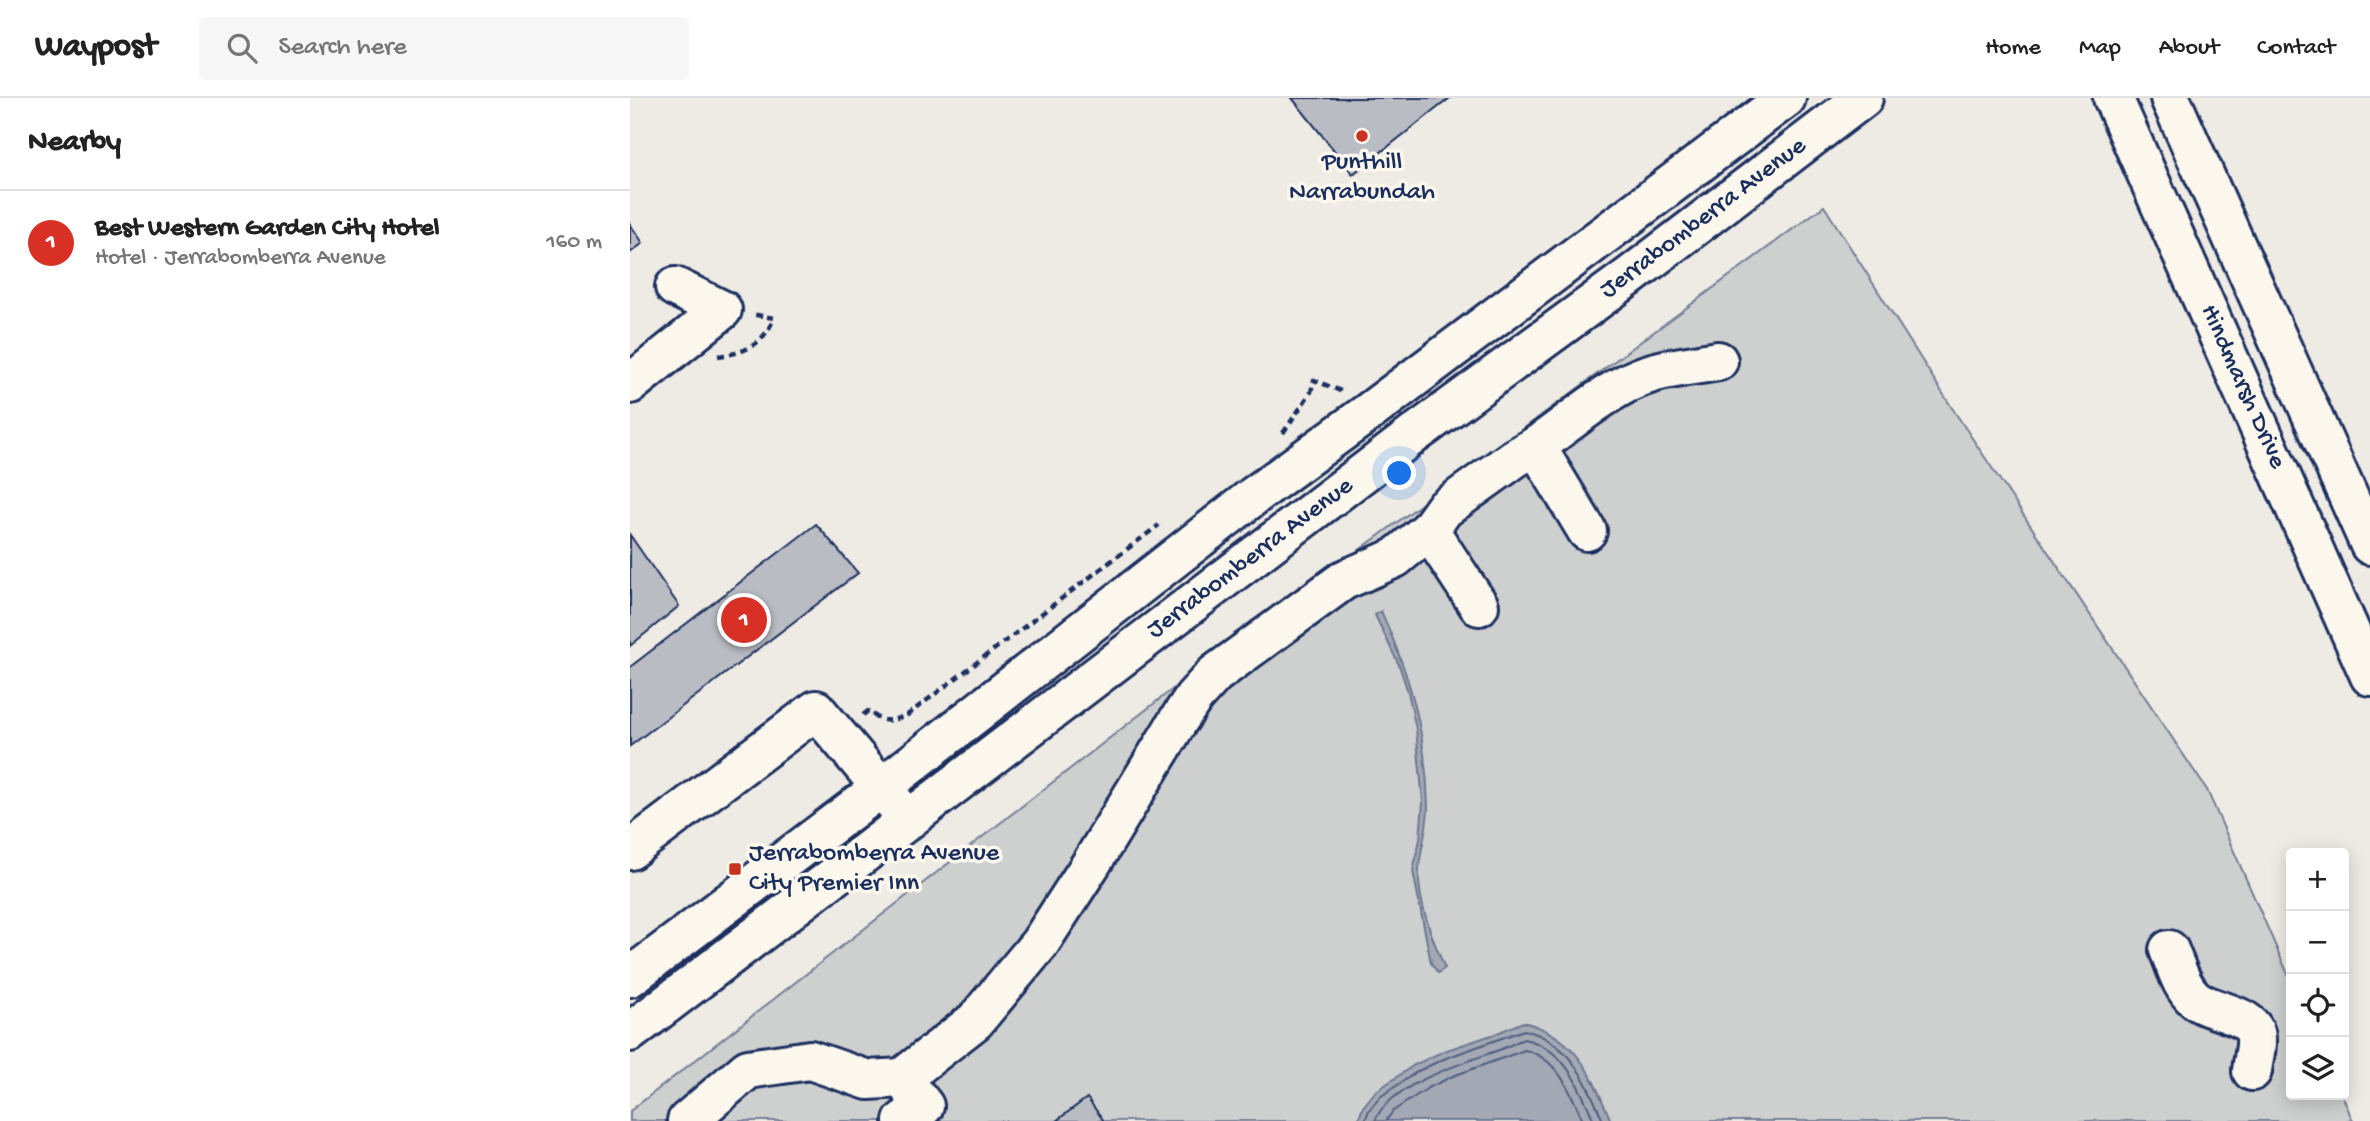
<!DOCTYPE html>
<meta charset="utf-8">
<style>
:root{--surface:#fff;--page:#f6f6f6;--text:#222;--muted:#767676;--line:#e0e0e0;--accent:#d93025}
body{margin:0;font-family:"Gochi Hand",sans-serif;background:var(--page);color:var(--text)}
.controls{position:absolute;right:21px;bottom:21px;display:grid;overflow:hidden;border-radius:7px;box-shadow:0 4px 18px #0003}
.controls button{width:63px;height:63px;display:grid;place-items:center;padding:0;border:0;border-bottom:2px solid var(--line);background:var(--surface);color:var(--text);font:35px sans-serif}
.you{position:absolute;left:770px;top:376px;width:24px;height:24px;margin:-18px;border:5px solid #fff;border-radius:50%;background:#1a73e8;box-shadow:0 0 0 10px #1a73e833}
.badge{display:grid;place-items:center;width:46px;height:46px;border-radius:50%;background:var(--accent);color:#fff;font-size:23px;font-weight:700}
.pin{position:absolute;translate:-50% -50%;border:4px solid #fff;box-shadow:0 2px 7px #0006}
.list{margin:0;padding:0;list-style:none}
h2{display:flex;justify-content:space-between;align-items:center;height:91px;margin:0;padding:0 28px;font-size:30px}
h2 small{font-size:23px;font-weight:400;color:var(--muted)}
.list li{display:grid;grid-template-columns:46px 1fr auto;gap:21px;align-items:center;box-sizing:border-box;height:105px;padding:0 28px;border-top:2px solid var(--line)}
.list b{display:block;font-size:26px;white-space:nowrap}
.list p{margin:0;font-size:23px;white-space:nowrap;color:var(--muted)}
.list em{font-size:23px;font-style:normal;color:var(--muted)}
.icon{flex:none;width:38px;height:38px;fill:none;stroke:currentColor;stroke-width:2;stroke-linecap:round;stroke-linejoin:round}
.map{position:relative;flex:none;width:1740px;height:1023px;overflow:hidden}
header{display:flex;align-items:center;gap:42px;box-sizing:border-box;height:98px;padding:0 35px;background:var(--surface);border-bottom:2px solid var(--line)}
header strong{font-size:33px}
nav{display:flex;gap:38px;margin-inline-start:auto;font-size:24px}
.search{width:490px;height:63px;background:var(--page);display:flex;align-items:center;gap:18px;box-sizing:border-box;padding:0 24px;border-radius:7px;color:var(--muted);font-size:26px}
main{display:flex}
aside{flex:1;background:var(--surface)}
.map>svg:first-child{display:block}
.green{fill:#cecfcf;stroke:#747f96;stroke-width:2}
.water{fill:#a3a8b4;stroke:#6d7892;stroke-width:2}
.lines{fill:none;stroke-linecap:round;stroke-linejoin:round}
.shore{stroke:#515f80;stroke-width:2}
.building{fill:#b9bcc3;stroke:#1b2f5e;stroke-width:2}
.minor-casing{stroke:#1b2f5e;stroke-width:44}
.major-casing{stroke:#1b2f5e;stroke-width:44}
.path{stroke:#1b2f5e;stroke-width:4.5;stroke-dasharray:7 5;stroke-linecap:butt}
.minor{stroke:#fbf7ec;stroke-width:38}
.major{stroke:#fbf7ec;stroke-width:38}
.poi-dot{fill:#c8321e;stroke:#fbf7ec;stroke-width:2.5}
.labels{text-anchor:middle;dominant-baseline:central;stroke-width:7;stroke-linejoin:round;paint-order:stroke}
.poi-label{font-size:26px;fill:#1b2f5e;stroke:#fbf7ec}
.street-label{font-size:26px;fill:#1b2f5e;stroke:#fbf7ec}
</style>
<header>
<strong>Waypost</strong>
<div class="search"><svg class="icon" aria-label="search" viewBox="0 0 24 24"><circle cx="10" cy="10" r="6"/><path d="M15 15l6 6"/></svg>Search here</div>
<nav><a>Home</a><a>Map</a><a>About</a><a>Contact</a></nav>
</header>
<main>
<aside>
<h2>Nearby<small></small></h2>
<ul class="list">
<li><span class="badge">1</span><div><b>Best Western Garden City Hotel</b><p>Hotel · Jerrabomberra Avenue</p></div><em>160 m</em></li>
</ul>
</aside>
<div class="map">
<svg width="1740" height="1023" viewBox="0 0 1740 1023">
<rect width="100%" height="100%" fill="#eeebe4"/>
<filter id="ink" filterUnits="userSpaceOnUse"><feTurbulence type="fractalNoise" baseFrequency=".0143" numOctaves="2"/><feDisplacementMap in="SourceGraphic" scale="14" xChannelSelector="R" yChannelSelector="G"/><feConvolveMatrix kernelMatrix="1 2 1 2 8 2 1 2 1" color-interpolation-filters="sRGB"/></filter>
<g filter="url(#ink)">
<path class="green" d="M1194 108 1324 313 1577 692 1661 883V997H1712L1723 1023H0V1013L562 576Z"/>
<g class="water">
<path d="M751 513C781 581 796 633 798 709 798 730 790 751 789 772 787 801 803 843 815 870L808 875 801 865 783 773 790 741 793 704 786 631 778 594 769 567 745 517Z"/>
<path d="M893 924C947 938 961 976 981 1023H728L733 1009 745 994 784 967 814 953 865 936Z"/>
</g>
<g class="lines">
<g class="shore">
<path d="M735 1023 739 1012 750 999 788 973 816 960 894 932C940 943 956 983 973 1023"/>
<path d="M745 1023C758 987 836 964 869 952 878 949 885 944 894 941 935 950 949 988 964 1023"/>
<path d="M756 1023 763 1013 798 990 823 978 895 952C928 960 941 995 953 1023"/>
</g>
</g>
<g class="building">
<path d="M662 0H820L723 76Z"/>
<path d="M0 126 13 145 0 155Z"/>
<path d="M186 426 228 475 0 648V569Z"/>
<path d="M0 437 49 508 0 548Z"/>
<path d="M457 1000 474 1023H426Z"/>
</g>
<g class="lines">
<defs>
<g id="minor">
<path d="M0 286 92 212 45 189"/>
<path d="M906 348C935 328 973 295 1004 282 1029 270 1061 268 1088 263"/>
<path d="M799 432 849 508"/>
<path d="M0 752 186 612 278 721"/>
<path d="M1539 852C1546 868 1551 889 1565 901 1581 915 1625 915 1626 940 1627 951 1623 962 1622 973"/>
<path d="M272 980 294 1008 273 1023"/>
<path d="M57 1023 118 971 180 962 238 982 272 980 345 923 410 845 461 766 548 623 564 599 585 576 714 482 765 460 799 432 814 411 885 360 906 348 957 433"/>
</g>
<g id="major">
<path d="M1483 0 1740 578"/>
<path d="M1540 0 1740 447"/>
<path d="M0 879 252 689 625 397 743 311 1156 0"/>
<path d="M0 934 783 337 1000 178 1233 0"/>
</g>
</defs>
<use href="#minor" class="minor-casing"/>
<use href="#major" class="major-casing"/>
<g class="path">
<path d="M88 258C115 255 133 247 144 220L121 216"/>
<path d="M653 335 681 294 684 282 713 294"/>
<path d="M233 617 238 613C253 625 257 624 276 618L529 427"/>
</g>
<use href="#minor" class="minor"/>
<use href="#major" class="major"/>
</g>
</g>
<g class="poi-dot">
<circle cx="732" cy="38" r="7"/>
<rect x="98" y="764" width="14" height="14" rx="3.5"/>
</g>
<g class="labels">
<g class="poi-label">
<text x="732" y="65">Punthill<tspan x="732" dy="30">Narrabundah</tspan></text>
<text x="119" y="756" text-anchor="start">Jerrabomberra Avenue<tspan x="119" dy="30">City Premier Inn</tspan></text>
</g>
<g class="street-label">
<text transform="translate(1074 121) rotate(-37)">Jerrabomberra Avenue</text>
<text transform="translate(1612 289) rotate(66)">Hindmarsh Drive</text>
<text transform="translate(621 461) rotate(-37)">Jerrabomberra Avenue</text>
</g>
</g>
</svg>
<div class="controls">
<button>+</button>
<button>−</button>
<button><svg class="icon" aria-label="locate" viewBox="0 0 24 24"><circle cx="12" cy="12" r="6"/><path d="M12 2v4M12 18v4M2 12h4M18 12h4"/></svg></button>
<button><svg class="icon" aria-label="layers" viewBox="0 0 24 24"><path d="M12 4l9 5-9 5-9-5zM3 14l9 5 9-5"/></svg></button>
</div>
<div class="you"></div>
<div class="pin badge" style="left:114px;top:522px">1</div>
</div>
</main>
